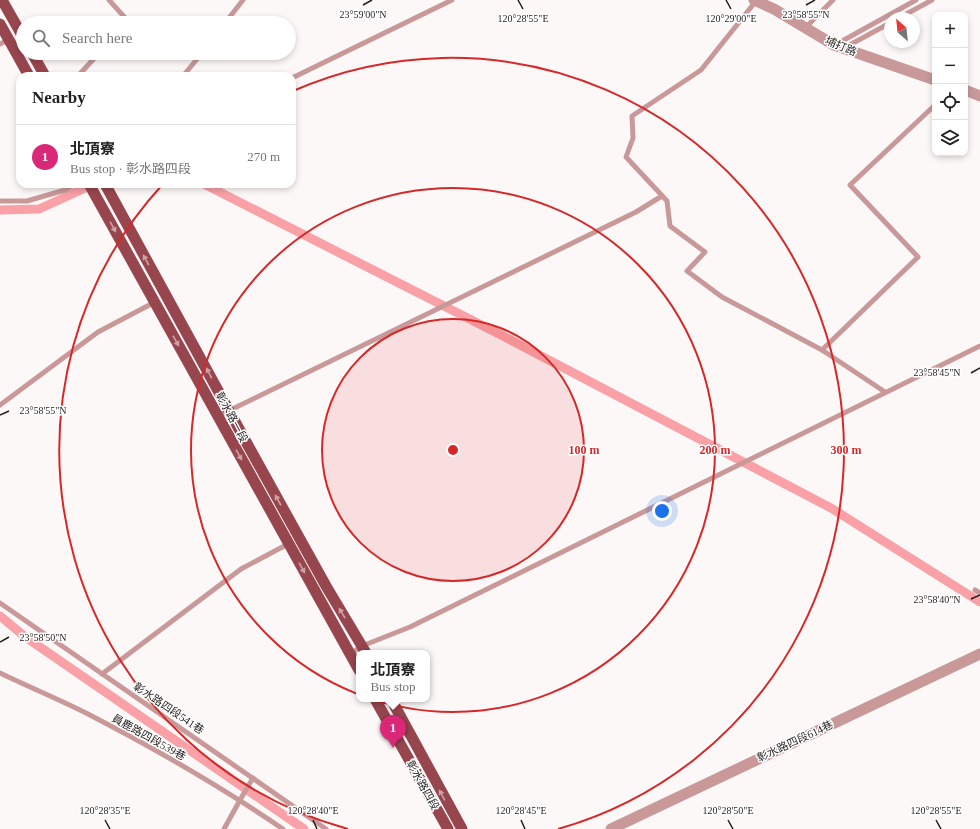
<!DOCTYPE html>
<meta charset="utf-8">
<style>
:root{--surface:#fff;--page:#f2f2f2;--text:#222;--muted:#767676;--line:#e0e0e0;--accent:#db2777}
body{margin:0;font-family:"Times New Roman","Noto Sans TC",serif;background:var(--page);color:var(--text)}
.controls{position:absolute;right:12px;top:12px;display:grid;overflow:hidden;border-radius:8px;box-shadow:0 2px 6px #0003}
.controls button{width:36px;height:36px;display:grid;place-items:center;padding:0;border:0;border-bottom:1px solid var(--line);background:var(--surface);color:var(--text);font:20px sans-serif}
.compass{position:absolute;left:884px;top:12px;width:36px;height:36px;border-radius:50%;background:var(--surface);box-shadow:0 2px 6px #0003;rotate:333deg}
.you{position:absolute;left:662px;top:511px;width:14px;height:14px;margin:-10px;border:3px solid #fff;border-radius:50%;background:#1a73e8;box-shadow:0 0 0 6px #1a73e833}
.badge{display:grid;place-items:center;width:26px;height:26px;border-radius:50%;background:var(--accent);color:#fff;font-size:13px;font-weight:700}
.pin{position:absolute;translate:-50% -33px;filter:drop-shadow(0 1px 2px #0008)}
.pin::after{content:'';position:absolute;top:21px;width:14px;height:12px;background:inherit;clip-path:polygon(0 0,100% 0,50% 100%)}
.popup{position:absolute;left:356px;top:650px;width:74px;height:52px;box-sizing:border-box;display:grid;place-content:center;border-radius:8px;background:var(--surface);filter:drop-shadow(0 1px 3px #0005);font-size:13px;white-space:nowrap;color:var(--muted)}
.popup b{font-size:15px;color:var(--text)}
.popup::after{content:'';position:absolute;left:50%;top:100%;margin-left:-8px;border:8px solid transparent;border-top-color:var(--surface)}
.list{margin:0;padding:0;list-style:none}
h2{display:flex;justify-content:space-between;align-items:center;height:52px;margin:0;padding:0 16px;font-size:17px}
h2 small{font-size:13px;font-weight:400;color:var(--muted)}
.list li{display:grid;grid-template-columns:26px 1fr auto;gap:12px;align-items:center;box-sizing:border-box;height:64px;padding:0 16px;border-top:1px solid var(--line)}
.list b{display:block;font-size:15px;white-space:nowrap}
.list p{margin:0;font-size:13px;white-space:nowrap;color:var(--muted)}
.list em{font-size:13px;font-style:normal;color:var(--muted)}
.icon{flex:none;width:22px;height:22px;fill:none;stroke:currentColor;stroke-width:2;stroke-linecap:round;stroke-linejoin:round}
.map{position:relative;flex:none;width:980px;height:829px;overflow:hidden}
.search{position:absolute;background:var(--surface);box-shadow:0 2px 6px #0003;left:16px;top:16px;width:280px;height:44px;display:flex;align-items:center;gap:10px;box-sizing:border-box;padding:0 14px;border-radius:22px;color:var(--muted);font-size:15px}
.panel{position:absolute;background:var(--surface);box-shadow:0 2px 6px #0003;left:16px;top:72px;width:280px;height:116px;border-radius:12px}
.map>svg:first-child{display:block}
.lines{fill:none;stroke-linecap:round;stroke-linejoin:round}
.canal{stroke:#f9a1a6;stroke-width:9}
.service{stroke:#c9999a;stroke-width:5}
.tertiary{stroke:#c9999a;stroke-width:11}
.primary{stroke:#98464e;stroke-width:11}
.oneway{fill:#cca2a6}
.ticks{fill:none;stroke:#241f1f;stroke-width:1.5}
.ring{fill:none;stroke:#d62828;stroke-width:2}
.labels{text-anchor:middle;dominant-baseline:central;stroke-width:3;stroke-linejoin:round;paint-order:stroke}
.street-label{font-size:11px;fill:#241f1f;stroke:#fff}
.ticks-label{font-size:10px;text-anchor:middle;fill:#241f1f;stroke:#fff;stroke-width:3;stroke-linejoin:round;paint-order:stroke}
.centre{fill:#d62828;stroke:#fff;stroke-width:2}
.ring-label{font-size:12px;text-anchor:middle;font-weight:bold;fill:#d62828;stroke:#fff;stroke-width:3;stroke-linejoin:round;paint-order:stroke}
</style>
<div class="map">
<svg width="980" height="829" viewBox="0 0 980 829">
<rect width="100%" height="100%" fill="#fdf8f8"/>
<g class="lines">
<g class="canal">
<path d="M204 184 501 335 831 508 980 602"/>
<path d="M0 210 39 209 94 184"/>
<path d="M0 616 24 636 304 829"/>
</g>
<g class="service">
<path d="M109 0 128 21 126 23"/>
<path d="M756 1 701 70 632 116 633 138 626 157 667 201 670 226 705 252 687 271 722 297 822 350 885 392"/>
<path d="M899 18 932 0"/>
<path d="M225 23 243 0"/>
<path d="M805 28 833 0"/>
<path d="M0 44 9 39"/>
<path d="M835 45 916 0"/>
<path d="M844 48 890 23"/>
<path d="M78 76 99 53"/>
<path d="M183 76 202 53"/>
<path d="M292 78 452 0"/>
<path d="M0 201H27L65 190 75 184"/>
<path d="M822 350 918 257 850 185 935 105"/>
<path d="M0 405 98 332 155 302"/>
<path d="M218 416 636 212 662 196"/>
<path d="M975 590 980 593"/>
<path d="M0 603 326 829"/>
<path d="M350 654 362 646 410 627 980 346"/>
<path d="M0 673C29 687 58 699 86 713 154 748 220 786 283 829"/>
<path d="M102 674 241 569 288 544"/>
<path d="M224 829 240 800 253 778"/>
</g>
<g class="tertiary">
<path d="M754 0 774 9 834 45 935 80"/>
<path d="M965 90 980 96"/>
<path d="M611 829 980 654"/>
</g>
<g class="primary">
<path d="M2 0 23 37"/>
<path d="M0 24 29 76"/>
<path d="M32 53 45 76"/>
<path d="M89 184 359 670"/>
<path d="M105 184 250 449 326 586 366 653"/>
<path d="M375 699 448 829"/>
<path d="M391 699 462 829"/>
</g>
</g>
<defs><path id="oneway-solid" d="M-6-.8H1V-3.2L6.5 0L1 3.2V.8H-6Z"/></defs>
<g class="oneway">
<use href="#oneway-solid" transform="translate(113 227) rotate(61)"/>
<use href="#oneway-solid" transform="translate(146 260) rotate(-119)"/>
<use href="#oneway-solid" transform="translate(176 341) rotate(61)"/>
<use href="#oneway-solid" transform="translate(209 373) rotate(-118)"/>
<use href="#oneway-solid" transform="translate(239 455) rotate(61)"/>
<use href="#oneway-solid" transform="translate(278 500) rotate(-119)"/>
<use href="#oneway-solid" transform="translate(302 568) rotate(61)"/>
<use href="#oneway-solid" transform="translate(342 613) rotate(-121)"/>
<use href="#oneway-solid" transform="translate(442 795) rotate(-118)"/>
</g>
<path class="ticks" d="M518 0 523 9M726 0 731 9M363 5 372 0M806 5 815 0M971 373 980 368M0 415 9 411M971 599 980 595M0 642 9 637M105 820 110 829M313 820 317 829M521 820 525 829M728 820 733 829M936 820 941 829"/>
<circle cx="453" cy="450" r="131" fill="#d62828" fill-opacity=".12"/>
<g class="ring">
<circle cx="453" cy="450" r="131"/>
<circle cx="453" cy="450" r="262"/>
<path d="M348 829A393 393 0 0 1 163 184M293 91A393 393 0 1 1 558 829"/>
</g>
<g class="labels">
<g class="street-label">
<text transform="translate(841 46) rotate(23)">埔打路</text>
<text transform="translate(232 417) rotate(62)">彰水路一段</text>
<text transform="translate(169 708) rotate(34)">彰水路四段541巷</text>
<text transform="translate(149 737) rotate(29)">員鹿路四段539巷</text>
<text transform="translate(795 741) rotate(-25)">彰水路四段614巷</text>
<text transform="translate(423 785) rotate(61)">彰水路四段</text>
</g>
</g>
<g class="ticks-label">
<text x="363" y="18">23°59'00"N</text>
<text x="806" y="18">23°58'55"N</text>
<text x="523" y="22">120°28'55"E</text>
<text x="731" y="22">120°29'00"E</text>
<text x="937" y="376">23°58'45"N</text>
<text x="43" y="414">23°58'55"N</text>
<text x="937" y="603">23°58'40"N</text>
<text x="43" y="641">23°58'50"N</text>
<text x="105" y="814">120°28'35"E</text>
<text x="313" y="814">120°28'40"E</text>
<text x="521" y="814">120°28'45"E</text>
<text x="728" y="814">120°28'50"E</text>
<text x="936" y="814">120°28'55"E</text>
</g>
<circle cx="453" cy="450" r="6" class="centre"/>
<g class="ring-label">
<text x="584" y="454">100 m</text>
<text x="715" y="454">200 m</text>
<text x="846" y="454">300 m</text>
</g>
</svg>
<div class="controls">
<button>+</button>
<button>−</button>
<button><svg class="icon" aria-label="locate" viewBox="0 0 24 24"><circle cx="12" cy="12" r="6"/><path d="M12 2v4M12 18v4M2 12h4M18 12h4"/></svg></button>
<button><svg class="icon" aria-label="layers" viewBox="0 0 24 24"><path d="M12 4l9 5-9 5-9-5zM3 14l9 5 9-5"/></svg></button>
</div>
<svg class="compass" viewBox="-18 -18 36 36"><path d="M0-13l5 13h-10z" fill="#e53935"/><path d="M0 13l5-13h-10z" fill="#767676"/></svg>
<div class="you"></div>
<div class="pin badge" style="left:393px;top:748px">1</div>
<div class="popup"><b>北頂寮</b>Bus stop</div>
<div class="search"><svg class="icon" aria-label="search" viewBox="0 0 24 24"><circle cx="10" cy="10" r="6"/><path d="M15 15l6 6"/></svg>Search here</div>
<section class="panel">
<h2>Nearby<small></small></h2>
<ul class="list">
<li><span class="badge">1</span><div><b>北頂寮</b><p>Bus stop · 彰水路四段</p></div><em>270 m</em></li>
</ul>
</section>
</div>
